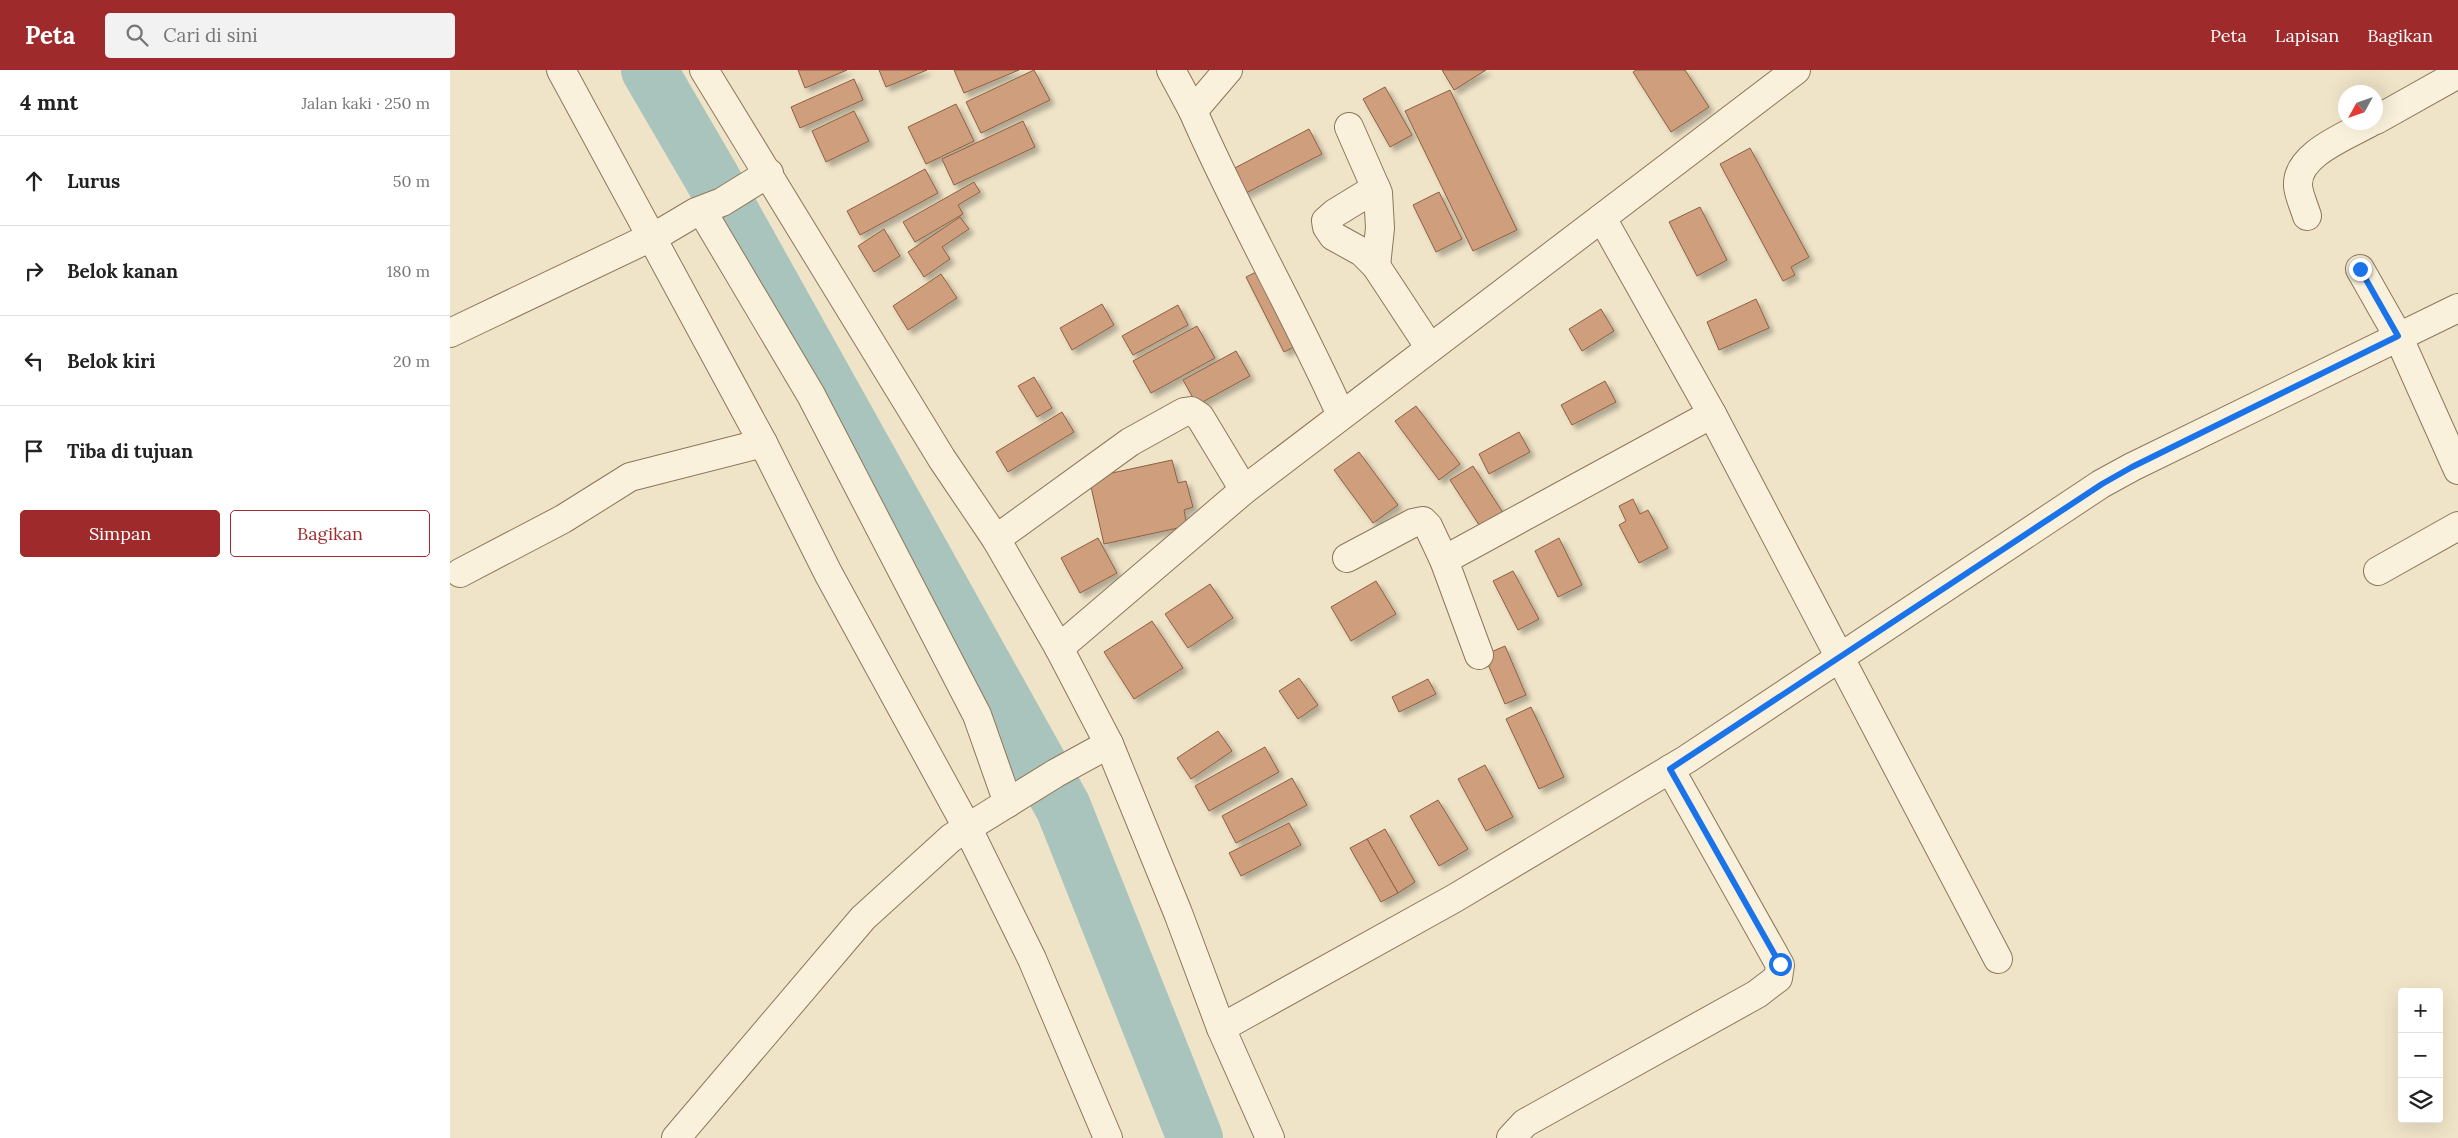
<!DOCTYPE html>
<html lang="id">
<meta charset="utf-8">
<style>
:root{--surface:#fff;--page:#f2f2f2;--text:#222;--muted:#767676;--line:#e0e0e0;--accent:#9e2a2b}
body{margin:0;font-family:Lora,serif;background:var(--page);color:var(--text)}
.controls{position:absolute;right:15px;bottom:15px;display:grid;overflow:hidden;border-radius:5px;box-shadow:0 5px 20px #0002}
.controls button{width:45px;height:45px;display:grid;place-items:center;padding:0;border:0;border-bottom:1px solid var(--line);background:var(--surface);color:var(--text);font:25px sans-serif}
.compass{position:absolute;left:1888px;top:15px;width:45px;height:45px;border-radius:50%;background:var(--surface);box-shadow:0 5px 20px #0002;rotate:230deg}
.stop{position:absolute;width:15px;height:15px;margin:-11px;border:4px solid #1a73e8;border-radius:50%;background:#fff}
.stop.end{background:#1a73e8;border-color:#fff;box-shadow:0 1px 5px #0008}
.list{margin:0;padding:0;list-style:none}
h2{display:flex;justify-content:space-between;align-items:center;height:65px;margin:0;padding:0 20px;font-size:21px}
h2 small{font-size:16px;font-weight:400;color:var(--muted)}
.list li{display:grid;grid-template-columns:32px 1fr auto;gap:15px;align-items:center;box-sizing:border-box;height:90px;padding:0 20px;border-top:1px solid var(--line)}
.list b{display:block;font-size:19px;white-space:nowrap}
.list em{font-size:16px;font-style:normal;color:var(--muted)}
.actions{display:flex;gap:10px;padding:15px 20px}
.actions a{flex:1;padding:11px 0;border:1px solid var(--accent);border-radius:5px;text-align:center;font-size:18px;color:var(--accent)}
.actions .main{background:var(--accent);color:#fff}
.icon{flex:none;width:28px;height:28px;fill:none;stroke:currentColor;stroke-width:2;stroke-linecap:round;stroke-linejoin:round}
.map{position:relative;flex:none;width:2008px;height:1068px;overflow:hidden}
header{display:flex;align-items:center;gap:30px;box-sizing:border-box;height:70px;padding:0 25px;background:var(--accent);color:#fff}
header strong{font-size:24px}
nav{display:flex;gap:28px;margin-inline-start:auto;font-size:18px}
.search{width:350px;height:45px;background:var(--page);display:flex;align-items:center;gap:12px;box-sizing:border-box;padding:0 18px;border-radius:5px;color:var(--muted);font-size:19px}
main{display:flex}
aside{flex:1;background:var(--surface)}
.map>svg:first-child{display:block}
.lines{fill:none;stroke-linecap:round;stroke-linejoin:round}
.river{stroke:#a9c4bc;stroke-width:56}
.building{fill:#cf9f7d;stroke:#8d5f41;filter:url(#shadow)}
.minor-casing{stroke:#8d765c;stroke-width:30}
.tertiary-casing{stroke:#8d765c;stroke-width:30}
.minor{stroke:#faf1dc;stroke-width:28}
.tertiary{stroke:#faf1dc;stroke-width:28}
.route{stroke:#1a73e8;stroke-width:6}
</style>
<header>
<strong>Peta</strong>
<div class="search"><svg class="icon" aria-label="search" viewBox="0 0 24 24"><circle cx="10" cy="10" r="6"/><path d="M15 15l6 6"/></svg>Cari di sini</div>
<nav><a>Peta</a><a>Lapisan</a><a>Bagikan</a></nav>
</header>
<main>
<aside>
<h2>4 mnt<small>Jalan kaki · 250 m</small></h2>
<ul class="list">
<li><svg class="icon" aria-label="ahead" viewBox="0 0 24 24"><path d="M12 20V5M6 11l6-6 6 6"/></svg><div><b>Lurus</b></div><em>50 m</em></li>
<li><svg class="icon" aria-label="right" viewBox="0 0 24 24"><path d="M7 20v-9h11M14 6l5 5-5 5"/></svg><div><b>Belok kanan</b></div><em>180 m</em></li>
<li><svg class="icon" aria-label="left" viewBox="0 0 24 24"><path d="M17 20v-9H6M10 6l-5 5 5 5"/></svg><div><b>Belok kiri</b></div><em>20 m</em></li>
<li><svg class="icon" aria-label="arrive" viewBox="0 0 24 24"><path d="M6 21V4h12l-3 4 3 4H6"/></svg><div><b>Tiba di tujuan</b></div></li>
</ul>
<div class="actions"><a class="main">Simpan</a><a>Bagikan</a></div>
</aside>
<div class="map">
<svg width="2008" height="1068" viewBox="0 0 2008 1068">
<defs>
<filter id="shadow"><feDropShadow dx="4.5" dy="4.5" stdDeviation="2.5" flood-color="#0004"/></filter>
</defs>
<rect width="100%" height="100%" fill="#f0e4c8"/>
<g class="lines">
<path class="river" d="M199 0 262 108 613 737 745 1068"/>
</g>
<g class="building">
<path d="M348 0H397L355 18Z"/>
<path d="M429 0H477L436 17Z"/>
<path d="M504 0H569L514 23Z"/>
<path d="M584 0 600 30 531 63 516 32Z"/>
<path d="M992 0H1036L1004 20Z"/>
<path d="M1186 0H1235L1259 37 1221 62 1183 2Z"/>
<path d="M404 9 413 30 350 58 341 37Z"/>
<path d="M935 17 962 65 940 77 913 29Z"/>
<path d="M1000 20 1067 160 1023 181 955 41Z"/>
<path d="M506 34 524 71 476 94 458 57Z"/>
<path d="M404 41 419 71 376 92 362 61Z"/>
<path d="M573 51 585 77 504 115 492 89Z"/>
<path d="M859 59 872 84 794 124 781 100Z"/>
<path d="M1300 78 1359 187 1341 197 1345 205 1333 211 1270 94Z"/>
<path d="M475 99 488 123 410 165 397 141Z"/>
<path d="M524 112 530 122 508 135 513 144 465 172 453 152Z"/>
<path d="M989 122 1012 169 986 182 963 135Z"/>
<path d="M1250 137 1277 190 1247 206 1219 152Z"/>
<path d="M510 147 519 159 492 177 500 189 474 207 458 182Z"/>
<path d="M434 159 450 186 424 202 408 176Z"/>
<path d="M818 196 856 271 834 282 796 207Z"/>
<path d="M491 204 507 228 458 260 443 236Z"/>
<path d="M1306 229 1319 258 1269 280 1257 252Z"/>
<path d="M652 234 664 255 622 280 610 258Z"/>
<path d="M728 235 738 255 683 285 672 266Z"/>
<path d="M1151 239 1164 261 1132 281 1119 259Z"/>
<path d="M747 256 765 288 701 323 683 291Z"/>
<path d="M786 281 800 306 747 335 733 310Z"/>
<path d="M584 307 602 338 587 347 568 316Z"/>
<path d="M1155 311 1166 332 1122 355 1111 335Z"/>
<path d="M966 336 1010 394 989 410 945 351Z"/>
<path d="M612 342 624 362 558 402 546 382Z"/>
<path d="M1069 362 1080 382 1039 404 1029 384Z"/>
<path d="M909 382 948 435 923 453 884 400Z"/>
<path d="M722 390 728 413 736 411 743 437 734 440 737 456 654 474 639 408Z"/>
<path d="M1023 396 1055 446 1033 461 1000 410Z"/>
<path d="M1183 429 1190 444 1198 440 1218 478 1189 493 1169 455 1176 451 1169 436Z"/>
<path d="M648 468 667 503 630 523 611 488Z"/>
<path d="M1109 468 1132 515 1108 527 1085 481Z"/>
<path d="M1063 501 1089 549 1068 560 1043 511Z"/>
<path d="M926 511 946 544 901 571 881 537Z"/>
<path d="M760 514 783 548 738 578 715 544Z"/>
<path d="M702 551 733 598 684 629 654 582Z"/>
<path d="M1055 576 1076 625 1055 634 1034 585Z"/>
<path d="M849 608 868 635 848 649 829 621Z"/>
<path d="M978 609 986 624 949 642 942 627Z"/>
<path d="M1081 637 1114 707 1089 719 1056 649Z"/>
<path d="M768 661 782 681 741 709 727 688Z"/>
<path d="M815 677 829 702 759 741 745 716Z"/>
<path d="M1035 695 1063 747 1036 761 1008 709Z"/>
<path d="M842 708 857 735 786 773 772 746Z"/>
<path d="M988 730 1018 779 989 796 960 746Z"/>
<path d="M839 753 851 775 791 806 779 783Z"/>
<path d="M935 759 965 812 948 823 917 769Z"/>
<path d="M917 769 948 823 931 832 900 778Z"/>
</g>
<g class="lines">
<defs>
<g id="minor">
<path d="M111 0 313 373 378 503 518 759 582 889 658 1068"/>
<path d="M721 0 743 41"/>
<path d="M778 0 743 41C788 145 845 242 891 345"/>
<path d="M1926 50 2008 4"/>
<path d="M899 57 928 123 930 158 926 196"/>
<path d="M926 118 885 143 876 151 877 157 883 166 912 182 926 196 980 278"/>
<path d="M252 141 361 325 527 645 558 733"/>
<path d="M1857 146C1854 136 1849 126 1848 116 1846 84 1897 66 1921 52"/>
<path d="M1152 148 1262 344 1548 889"/>
<path d="M1910 199 1948 266 2008 400"/>
<path d="M0 263 214 161 246 142 272 132 319 103"/>
<path d="M546 469 680 372 734 342 741 341 750 347 794 420"/>
<path d="M897 488 963 453 973 451 978 456 994 490"/>
<path d="M1928 501 2008 456"/>
<path d="M10 503 113 449 180 407 313 373"/>
<path d="M1029 585 994 490 1262 344"/>
<path d="M771 958 1005 828 1237 689 1651 414 1682 397 2008 238"/>
<path d="M1061 1068 1075 1053 1307 924 1328 908 1330 895 1220 699"/>
</g>
<g id="tertiary">
<path d="M254 0 492 389 546 469 609 578 659 674 728 843 771 958 820 1068"/>
<path d="M609 578 794 420 1346 0"/>
<path d="M226 1068 413 848 501 768 606 703 659 674"/>
</g>
</defs>
<use href="#minor" class="minor-casing"/>
<use href="#tertiary" class="tertiary-casing"/>
<use href="#minor" class="minor"/>
<use href="#tertiary" class="tertiary"/>
</g>
<g class="lines">
<path class="route" d="M1330 894 1220 699 1652 414 1682 397 1948 266 1910 199"/>
</g>
</svg>
<div class="controls">
<button>+</button>
<button>−</button>
<button><svg class="icon" aria-label="layers" viewBox="0 0 24 24"><path d="M12 4l9 5-9 5-9-5zM3 14l9 5 9-5"/></svg></button>
</div>
<svg class="compass" viewBox="-18 -18 36 36"><path d="M0-13l5 13h-10z" fill="#e53935"/><path d="M0 13l5-13h-10z" fill="#767676"/></svg>
<div class="stop" style="left:1330px;top:894px"></div>
<div class="stop end" style="left:1910px;top:199px"></div>
</div>
</main>
